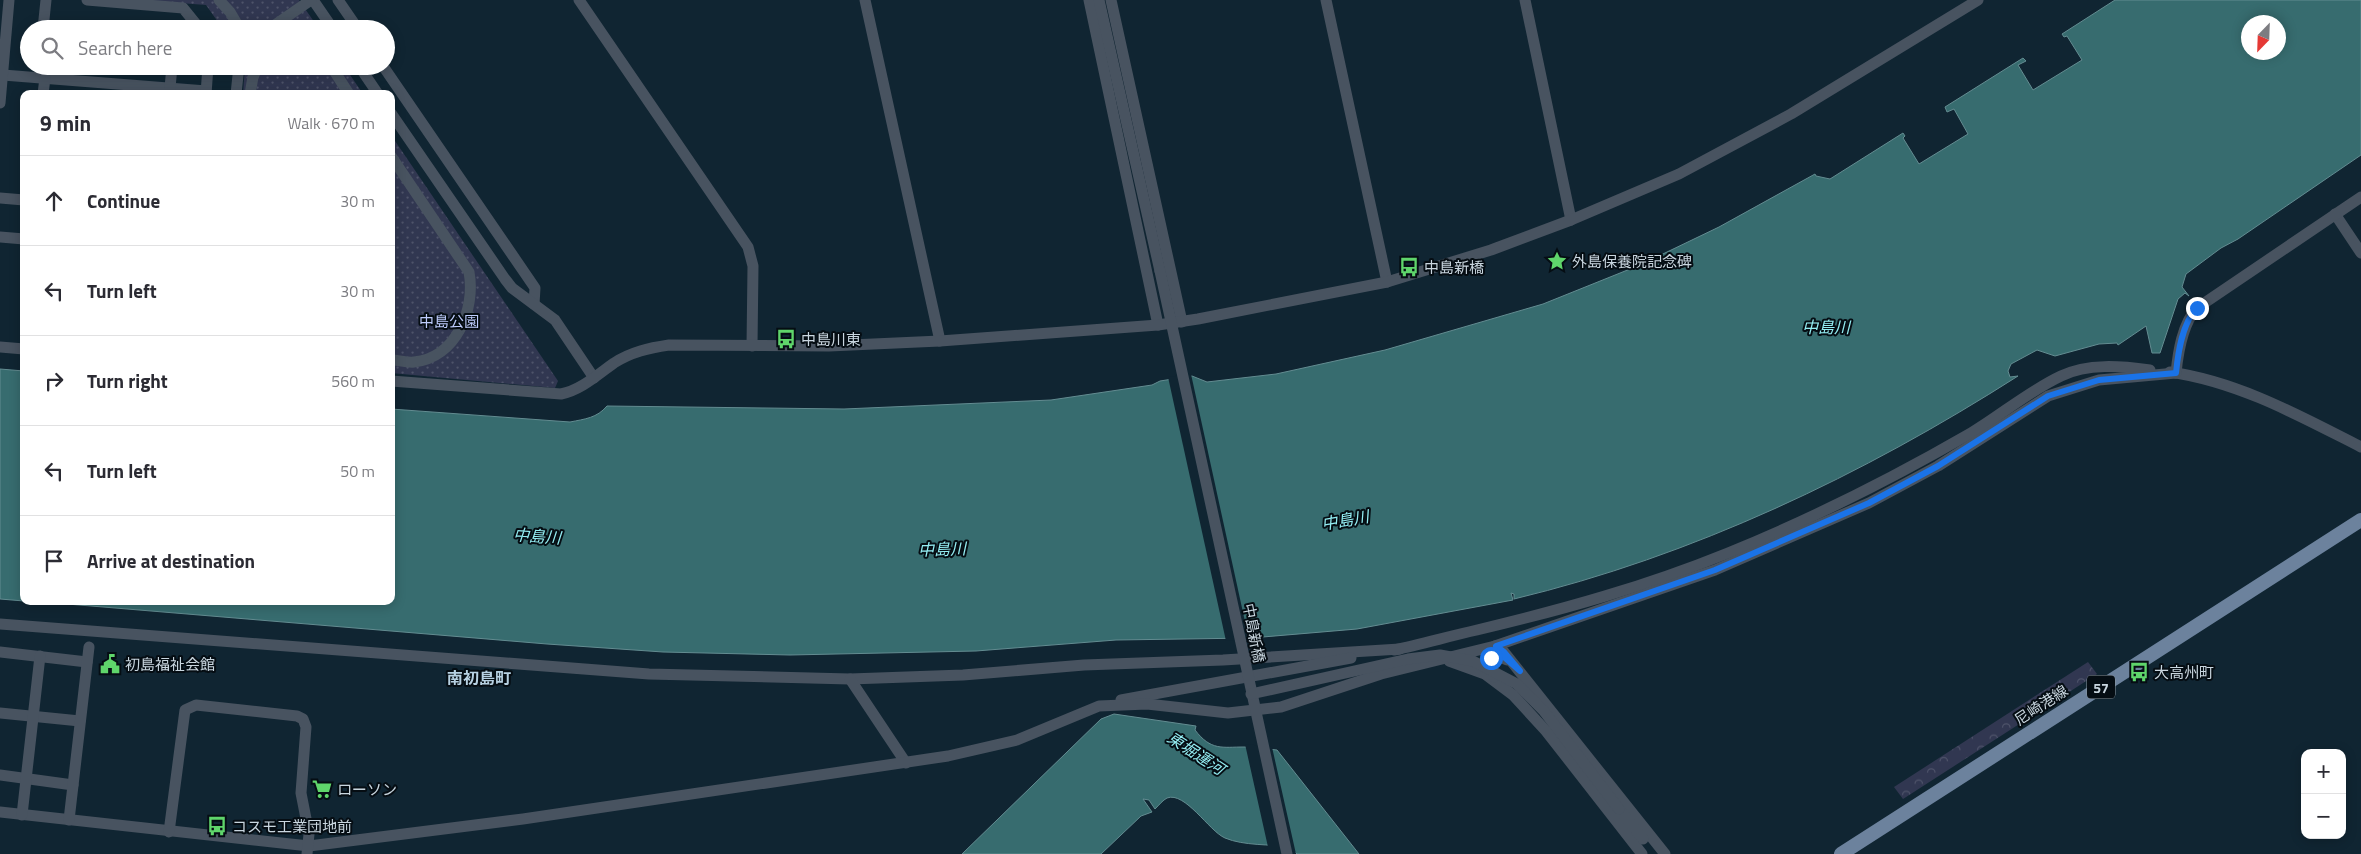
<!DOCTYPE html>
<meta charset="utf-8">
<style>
:root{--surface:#fff;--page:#f7f7f7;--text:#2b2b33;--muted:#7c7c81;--line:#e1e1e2}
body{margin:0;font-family:"Titillium Web","Noto Sans JP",sans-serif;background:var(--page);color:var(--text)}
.controls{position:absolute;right:15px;bottom:15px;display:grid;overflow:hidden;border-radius:10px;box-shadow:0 2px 12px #0003}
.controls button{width:45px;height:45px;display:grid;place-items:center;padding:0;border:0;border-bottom:1px solid var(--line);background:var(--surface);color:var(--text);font:25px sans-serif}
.compass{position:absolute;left:2241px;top:15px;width:45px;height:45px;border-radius:50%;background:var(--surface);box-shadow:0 2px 12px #0003;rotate:203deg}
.stop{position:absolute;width:15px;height:15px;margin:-11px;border:4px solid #1a73e8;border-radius:50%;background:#fff}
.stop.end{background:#1a73e8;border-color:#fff;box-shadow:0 1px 5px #0008}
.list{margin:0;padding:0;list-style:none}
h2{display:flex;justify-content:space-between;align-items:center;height:65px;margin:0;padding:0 20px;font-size:21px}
h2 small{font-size:16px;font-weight:400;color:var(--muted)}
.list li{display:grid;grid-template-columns:32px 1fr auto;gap:15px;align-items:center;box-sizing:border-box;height:90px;padding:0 20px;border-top:1px solid var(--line)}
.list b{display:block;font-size:19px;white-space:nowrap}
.list em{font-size:16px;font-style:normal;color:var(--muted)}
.icon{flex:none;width:28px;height:28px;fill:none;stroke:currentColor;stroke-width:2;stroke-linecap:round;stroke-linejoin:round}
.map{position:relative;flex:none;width:2361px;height:854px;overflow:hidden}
.search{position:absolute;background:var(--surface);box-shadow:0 2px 12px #0003;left:20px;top:20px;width:375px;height:55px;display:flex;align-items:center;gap:12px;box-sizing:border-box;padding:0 18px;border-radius:28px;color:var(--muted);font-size:19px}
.panel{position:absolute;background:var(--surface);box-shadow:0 2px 12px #0003;left:20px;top:90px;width:375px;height:515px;border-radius:10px}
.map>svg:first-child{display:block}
.forest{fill:url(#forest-crowns)}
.park{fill:url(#park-dots)}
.water{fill:#376c6f;stroke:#638c91;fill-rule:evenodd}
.pier{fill:#102532}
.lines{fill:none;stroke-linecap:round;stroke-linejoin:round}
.minor{stroke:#485360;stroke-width:11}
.major{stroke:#6c829d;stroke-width:14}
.minor-bridge{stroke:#485360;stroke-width:11}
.route{stroke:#1a73e8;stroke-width:6}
.labels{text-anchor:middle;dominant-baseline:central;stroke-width:4;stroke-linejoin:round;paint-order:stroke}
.shield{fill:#050d13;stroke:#8e9aa2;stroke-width:1}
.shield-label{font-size:14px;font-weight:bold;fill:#c9d6df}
.poi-label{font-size:15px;fill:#c9d6df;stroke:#050d13;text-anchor:start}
.park-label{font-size:15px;fill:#bdcbfb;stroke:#050d13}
.street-label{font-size:15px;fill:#c9d6df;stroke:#050d13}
.water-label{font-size:16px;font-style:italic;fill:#94eef3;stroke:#050d13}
.neighbourhood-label{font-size:16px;font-weight:bold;fill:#b7d1e2;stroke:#050d13}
</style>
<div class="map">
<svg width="2361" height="854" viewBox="0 0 2361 854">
<defs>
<pattern id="forest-crowns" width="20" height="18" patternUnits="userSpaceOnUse" patternTransform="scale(1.25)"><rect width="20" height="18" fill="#313751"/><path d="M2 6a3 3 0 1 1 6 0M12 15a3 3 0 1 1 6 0" fill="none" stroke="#4e536a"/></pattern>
<pattern id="park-dots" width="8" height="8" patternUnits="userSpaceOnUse" patternTransform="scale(1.25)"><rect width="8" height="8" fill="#313751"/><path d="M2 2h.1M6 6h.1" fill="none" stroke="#4e536a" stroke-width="1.8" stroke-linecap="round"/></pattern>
</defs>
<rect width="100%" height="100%" fill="#102532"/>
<path class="forest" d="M2088 662 2097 674 1903 799 1894 787Z"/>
<g class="park">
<path d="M140 0H299L319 29H223L206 5Z"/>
<path d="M245 66H344L363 94H243Z"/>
<path d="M391 135 558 381 555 388 391 373Z"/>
</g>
<g class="water">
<path d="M2115 0H2361V155L2238 239 2221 248 2186 274 2182 287 2189 296 2185 293 2178 299 2160 353H2152L2146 326 2118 345 2117 343 2099 344 2055 356 2037 350 2011 364 2008 371 2010 377 2018 376C1863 475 1693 556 1514 599V594L1511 593 1513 600 1357 629 1251 638 1116 640 976 651 790 655 663 652 547 644 31 601H391V409L570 422C585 419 597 418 607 406L844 409 1051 400 1152 385 1160 381 1192 376 1207 382 1276 374 1385 350 1543 304 1640 265 1719 227 1815 174 1816 176 1830 179 1903 133 1905 136 1903 138 1919 164 1968 134 1954 109 1947 112 1945 107 2023 58 2026 61 2018 65 2033 90 2082 60 2067 36 2064 37 2062 34ZM2248 22H2278V52H2248Z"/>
<path d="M0 369 24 371V601L0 599Z"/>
<path d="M1114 714 1196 726 1195 730C1211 751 1222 747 1244 747 1255 747 1266 749 1277 750L1359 854H1297L1290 847C1270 844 1244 846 1225 838 1209 831 1185 791 1167 798 1163 800 1159 805 1155 809L1149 800 1143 799 1152 812 1141 816 1101 854H962L1101 719Z"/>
</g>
<g class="pier">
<path d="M1191 374 1249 640 1226 641 1168 377Z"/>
<path d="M1245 744 1272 747 1296 854 1286 847H1268Z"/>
</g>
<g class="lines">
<g class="minor">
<path d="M87 0 183 8 200 29"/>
<path d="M219 0 230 12 240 29"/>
<path d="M313 0 333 29"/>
<path d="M338 0 358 29"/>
<path d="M579 0 748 247 753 266 752 346"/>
<path d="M865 0 940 341"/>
<path d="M1089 0 1158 325"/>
<path d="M1099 0 1160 271"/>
<path d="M1111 0 1182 322"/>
<path d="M1326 0 1387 282"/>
<path d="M1525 0 1571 220"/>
<path d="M43 29 46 0"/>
<path d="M269 29 311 0"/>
<path d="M331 66 349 94"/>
<path d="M359 66 378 94"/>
<path d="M383 66 535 288 534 304"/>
<path d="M3 75 206 91"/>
<path d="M170 88 172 66"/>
<path d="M43 94 45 78"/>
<path d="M206 94 208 66"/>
<path d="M236 94 239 66"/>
<path d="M250 94 253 77 258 66"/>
<path d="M0 103 9 0"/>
<path d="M391 113 505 279 512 288 555 320 594 378"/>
<path d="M391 156 469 272C476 309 456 358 414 362 407 363 399 360 391 360"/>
<path d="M0 198 24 200"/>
<path d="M2335 214 2361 253"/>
<path d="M0 237 24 239"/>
<path d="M0 347 24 349"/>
<path d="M2170 372C2239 382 2300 416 2361 447"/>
<path d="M2176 373C2178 353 2182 324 2197 308L2361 197"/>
<path d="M391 381 561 394C581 390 597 375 614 363 631 352 649 348 669 345L829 346 940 341 1158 325 1198 319 1387 282 1491 250 1571 220 1679 174 1791 114 1978 0"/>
<path d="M0 624 649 674 850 679 963 675 1084 665 1223 660 1400 649"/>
<path d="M1495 646 1504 652 1665 854"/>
<path d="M1394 650C1422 644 1450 636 1477 630 1565 609 1644 587 1728 553 1812 519 1893 478 1971 433 2001 415 2029 391 2061 376 2088 363 2121 366 2150 370"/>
<path d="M0 652 87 662"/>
<path d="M1449 661 1485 674 1513 695 1546 731 1642 854"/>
<path d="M1494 677 1489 668 1491 658 1495 655 1507 660"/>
<path d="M850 679 906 763"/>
<path d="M1121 700 1351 658"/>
<path d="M0 713 80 721"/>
<path d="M0 775 73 785"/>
<path d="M1619 809 1643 839"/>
<path d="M0 812 309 846 523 819 948 756 1017 740 1099 706 1147 704 1228 713 1281 707 1381 674 1495 646 1715 570 1869 503 1938 466 2048 396 2099 380 2176 373"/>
<path d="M22 815 40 656"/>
<path d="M69 820 89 647"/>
<path d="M169 832 185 710 196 705 297 716 303 719 306 727 301 793 309 834 307 854"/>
</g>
<path class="major" d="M1841 854 2361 520"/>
<g class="minor-bridge">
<path d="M1160 271 1287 854"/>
<path d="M1251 694 1408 659 1440 655 1473 661 1517 684 1543 710 1619 809"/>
</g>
</g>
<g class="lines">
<path class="route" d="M1491 658 1495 655 1504 657 1520 671 1504 652 1496 646 1715 570 1869 503 1938 466 2048 396 2099 380 2176 373C2178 353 2182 323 2197 308"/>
</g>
<defs>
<symbol id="sight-bare" viewBox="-9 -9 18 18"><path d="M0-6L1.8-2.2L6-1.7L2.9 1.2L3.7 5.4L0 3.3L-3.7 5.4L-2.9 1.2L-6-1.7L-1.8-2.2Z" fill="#5fd56b" stroke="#050d13" stroke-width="2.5" paint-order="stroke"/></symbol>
<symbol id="bus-bare" viewBox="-9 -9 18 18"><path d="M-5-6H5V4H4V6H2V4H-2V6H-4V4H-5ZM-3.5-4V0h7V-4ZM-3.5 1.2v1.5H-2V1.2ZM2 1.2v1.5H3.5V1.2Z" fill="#5fd56b" stroke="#050d13" stroke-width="2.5" paint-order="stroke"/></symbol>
<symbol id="civic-bare" viewBox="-9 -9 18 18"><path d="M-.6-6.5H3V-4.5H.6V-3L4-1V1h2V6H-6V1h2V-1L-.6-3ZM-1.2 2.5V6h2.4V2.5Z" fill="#5fd56b" stroke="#050d13" stroke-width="2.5" paint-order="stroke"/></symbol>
<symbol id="supermarket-bare" viewBox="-9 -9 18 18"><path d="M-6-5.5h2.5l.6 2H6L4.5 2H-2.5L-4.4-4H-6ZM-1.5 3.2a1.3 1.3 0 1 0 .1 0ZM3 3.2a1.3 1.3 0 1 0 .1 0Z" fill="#5fd56b" stroke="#050d13" stroke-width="2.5" paint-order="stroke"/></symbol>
</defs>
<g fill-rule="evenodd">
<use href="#sight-bare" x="1543" y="247" width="28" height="28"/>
<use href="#bus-bare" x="1395" y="253" width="28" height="28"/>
<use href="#bus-bare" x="772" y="325" width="28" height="28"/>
<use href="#civic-bare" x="96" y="650" width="28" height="28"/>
<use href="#bus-bare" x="2125" y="658" width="28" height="28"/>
<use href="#supermarket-bare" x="308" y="775" width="28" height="28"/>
<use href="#bus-bare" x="203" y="812" width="28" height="28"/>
</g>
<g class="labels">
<rect class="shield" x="2087" y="675.5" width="28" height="23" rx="4"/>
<g class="shield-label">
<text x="2101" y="687">57</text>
</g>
<g class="poi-label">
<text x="1572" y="261">外島保養院記念碑</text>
<text x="1424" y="267">中島新橋</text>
<text x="801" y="339">中島川東</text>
<text x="125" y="664">初島福祉会館</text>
<text x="2154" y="672">大高州町</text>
<text x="337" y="789">ローソン</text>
<text x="232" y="826">コスモ工業団地前</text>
</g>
<g class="park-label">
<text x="449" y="321">中島公園</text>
</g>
<g class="street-label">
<text transform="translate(1254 633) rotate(79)">中島新橋</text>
<text transform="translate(2041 705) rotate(-33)">尼崎港線</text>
</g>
<g class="water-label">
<text x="1826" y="327">中島川</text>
<text transform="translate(1345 520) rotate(-10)">中島川</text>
<text transform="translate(537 536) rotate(4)">中島川</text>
<text transform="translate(942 549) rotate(-2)">中島川</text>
<text transform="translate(1196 753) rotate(33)">東堀運河</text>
</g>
<g class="neighbourhood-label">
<text x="479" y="678">南初島町</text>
</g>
</g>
</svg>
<div class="controls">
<button>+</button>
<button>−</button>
</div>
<svg class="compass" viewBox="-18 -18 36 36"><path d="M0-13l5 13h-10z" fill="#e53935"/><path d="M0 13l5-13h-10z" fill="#7c7c81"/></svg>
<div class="stop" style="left:1491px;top:658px"></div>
<div class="stop end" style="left:2197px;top:308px"></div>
<div class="search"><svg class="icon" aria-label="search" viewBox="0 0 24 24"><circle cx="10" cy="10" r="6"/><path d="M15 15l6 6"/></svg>Search here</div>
<section class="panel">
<h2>9 min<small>Walk · 670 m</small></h2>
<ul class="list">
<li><svg class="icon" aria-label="ahead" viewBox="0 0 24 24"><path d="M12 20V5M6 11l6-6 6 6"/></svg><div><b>Continue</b></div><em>30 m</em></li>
<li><svg class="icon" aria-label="left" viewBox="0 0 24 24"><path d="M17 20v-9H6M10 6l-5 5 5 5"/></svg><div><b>Turn left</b></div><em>30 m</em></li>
<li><svg class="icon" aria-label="right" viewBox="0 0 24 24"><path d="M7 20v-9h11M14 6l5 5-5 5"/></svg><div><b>Turn right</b></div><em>560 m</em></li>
<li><svg class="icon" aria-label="left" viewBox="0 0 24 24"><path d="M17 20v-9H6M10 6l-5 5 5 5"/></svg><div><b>Turn left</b></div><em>50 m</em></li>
<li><svg class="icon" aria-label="arrive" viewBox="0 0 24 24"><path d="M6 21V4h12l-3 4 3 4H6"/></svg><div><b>Arrive at destination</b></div></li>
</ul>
</section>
</div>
